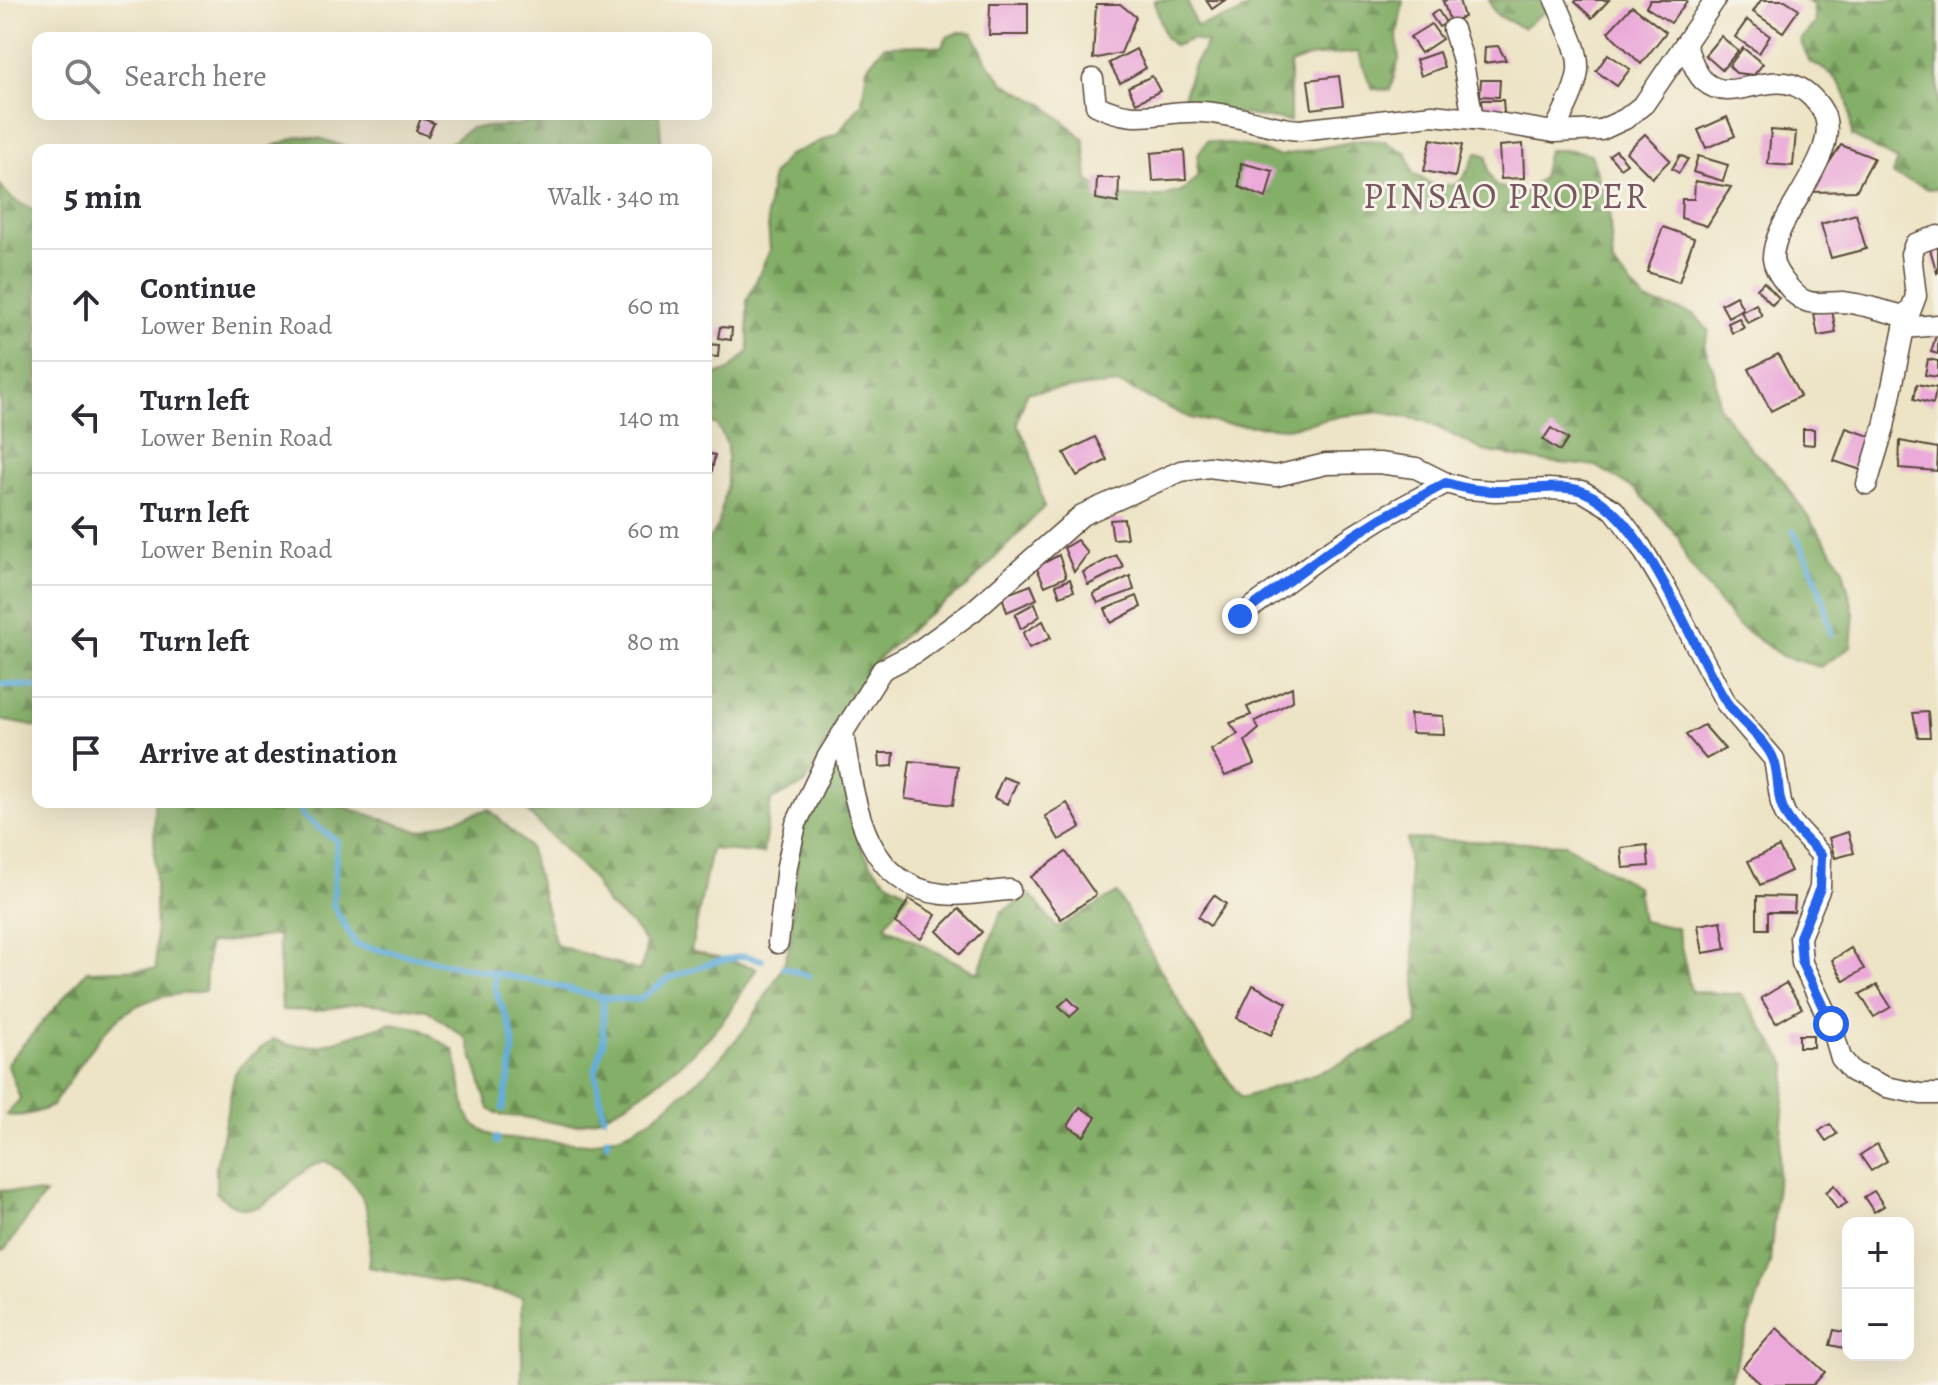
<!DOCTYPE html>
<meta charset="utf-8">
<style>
:root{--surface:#fff;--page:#f2f2f3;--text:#2b2b33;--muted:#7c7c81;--line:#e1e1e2}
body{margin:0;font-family:Alegreya,serif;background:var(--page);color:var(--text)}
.controls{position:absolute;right:24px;bottom:24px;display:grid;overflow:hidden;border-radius:16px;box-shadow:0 8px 32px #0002}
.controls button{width:72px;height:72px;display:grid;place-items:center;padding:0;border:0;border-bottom:2px solid var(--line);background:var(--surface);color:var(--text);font:40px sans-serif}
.stop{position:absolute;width:24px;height:24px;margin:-18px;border:6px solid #2563eb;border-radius:50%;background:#fff}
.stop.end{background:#2563eb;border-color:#fff;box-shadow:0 2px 8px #0008}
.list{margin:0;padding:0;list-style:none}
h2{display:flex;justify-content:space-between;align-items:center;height:104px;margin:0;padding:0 32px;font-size:34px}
h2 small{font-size:26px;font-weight:400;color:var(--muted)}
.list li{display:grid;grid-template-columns:52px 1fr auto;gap:24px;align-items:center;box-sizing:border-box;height:112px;padding:0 32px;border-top:2px solid var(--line)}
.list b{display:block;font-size:30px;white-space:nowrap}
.list p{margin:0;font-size:26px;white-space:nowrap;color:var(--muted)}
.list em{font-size:26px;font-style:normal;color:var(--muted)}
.icon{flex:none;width:44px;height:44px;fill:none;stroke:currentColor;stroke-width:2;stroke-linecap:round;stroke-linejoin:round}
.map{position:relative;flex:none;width:1938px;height:1385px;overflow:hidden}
.search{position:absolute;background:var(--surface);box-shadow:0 8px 32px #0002;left:32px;top:32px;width:680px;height:88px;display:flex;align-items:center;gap:20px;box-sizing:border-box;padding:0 28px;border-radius:16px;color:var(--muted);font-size:30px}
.panel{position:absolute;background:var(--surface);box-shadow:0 8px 32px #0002;left:32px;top:144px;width:680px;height:664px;border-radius:16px}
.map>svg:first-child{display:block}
.forest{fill:url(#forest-firs);stroke:#606c42;stroke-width:2}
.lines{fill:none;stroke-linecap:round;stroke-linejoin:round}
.stream{stroke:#63aedc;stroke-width:6}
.building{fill:#ebaad9}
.street-casing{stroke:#564637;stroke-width:23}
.street{stroke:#fff;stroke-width:20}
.route{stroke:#2563eb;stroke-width:10}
.labels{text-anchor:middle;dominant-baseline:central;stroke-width:6;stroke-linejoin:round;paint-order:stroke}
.quarter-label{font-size:36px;letter-spacing:2px;fill:#79575f;stroke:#f7f3e8}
</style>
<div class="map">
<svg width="1938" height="1385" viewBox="0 0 1938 1385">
<defs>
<pattern id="forest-firs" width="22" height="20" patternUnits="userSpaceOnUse" patternTransform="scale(2)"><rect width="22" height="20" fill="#84af67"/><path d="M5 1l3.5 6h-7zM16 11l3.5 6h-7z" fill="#6d8f54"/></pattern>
</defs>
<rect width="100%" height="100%" fill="#f7f3e8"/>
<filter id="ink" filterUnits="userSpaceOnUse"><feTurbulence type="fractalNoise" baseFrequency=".0125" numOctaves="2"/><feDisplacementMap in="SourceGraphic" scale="16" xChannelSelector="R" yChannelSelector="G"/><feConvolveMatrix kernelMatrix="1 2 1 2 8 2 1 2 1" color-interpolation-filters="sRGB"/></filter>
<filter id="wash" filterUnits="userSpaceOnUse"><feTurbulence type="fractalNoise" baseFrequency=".006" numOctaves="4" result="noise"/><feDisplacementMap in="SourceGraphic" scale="32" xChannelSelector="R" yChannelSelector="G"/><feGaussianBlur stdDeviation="1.8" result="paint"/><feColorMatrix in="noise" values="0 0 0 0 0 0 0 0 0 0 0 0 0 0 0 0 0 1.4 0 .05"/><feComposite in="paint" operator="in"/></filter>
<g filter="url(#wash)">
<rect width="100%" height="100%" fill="#ede4c6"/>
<g class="forest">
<path d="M1154 0H1187L1196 26 1236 15 1259 0H1403L1397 36 1399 59 1390 90 1372 89 1358 52 1309 57 1290 64V121L1192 107 1183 98 1193 67 1207 43 1192 39 1174 46 1165 37Z"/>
<path d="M1489 0H1548L1546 11 1523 28 1495 14Z"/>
<path d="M1805 0H1938V188L1929 189 1893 175 1897 160 1852 136C1849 99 1847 78 1810 62L1800 40 1815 23 1813 5Z"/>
<path d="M959 32 973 33 986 60 1005 84 1045 105 1084 139 1088 180 1111 197H1161L1184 190 1197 177 1198 155 1207 141 1251 147 1279 156 1361 140 1384 141 1407 154 1413 174 1433 185H1456L1464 177 1477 152 1487 156 1488 171 1495 186 1524 193 1542 178 1548 150H1572L1591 154 1609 210 1613 265 1645 301 1694 314 1709 331 1704 346 1714 371 1719 407 1748 446 1781 478 1842 566 1854 613 1851 647 1820 667 1782 656 1735 623 1687 561 1678 536 1656 511 1634 489 1596 466 1547 462 1484 451 1425 421 1381 412 1342 416 1287 428 1225 424 1190 418 1120 384 1027 392 1017 423 1030 450 1044 507 967 587 922 619 875 662 805 784 771 800 763 854 711 849 691 951 757 968C746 985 736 1003 724 1019 700 1053 618 1119 577 1124 562 1126 544 1120 529 1118 513 1115 503 1119 489 1109L467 1039 427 1010 361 1003 315 1011 282 1010 278 935 208 944 205 991C180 994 154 995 131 1009 101 1027 73 1077 52 1106 37 1113 22 1118 6 1115L20 1099 7 1063 87 971 156 969 154 802H329L419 831 489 809 529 847 556 945 639 971 645 956V942L630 923 607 904 592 878 518 802H706V543L718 526 727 484V444L717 425 706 421V377L728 371 749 351 747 301 770 250 767 213 772 176 787 156 838 133 862 103 867 67 884 46 925 45 941 47 947 37Z"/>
<path d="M556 114H659L662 150H441L470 128 517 125Z"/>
<path d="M300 136 322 139 355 150H264Z"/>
<path d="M0 185 11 198 38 213V727L0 720Z"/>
<path d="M840 760C848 800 850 846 882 876 889 883 901 888 909 893L885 926 978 973 1001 912 1031 895 1057 928 1117 893 1199 1037 1241 1098 1329 1069 1418 1025 1407 839 1565 844 1637 887 1642 921 1677 928 1691 991 1742 995 1787 1065 1770 1263 1728 1385H522V1297L368 1267C374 1220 369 1186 325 1161 284 1170 263 1240 216 1192V1166L235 1073 249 1057 274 1039 289 1045 319 1046 391 1023 419 1028 454 1050 466 1112 473 1124 497 1138 589 1144 623 1134 652 1119 709 1071 747 1027 783 967 790 943 799 837 822 787Z"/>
<path d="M0 1190 45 1194 6 1248 0 1251Z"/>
</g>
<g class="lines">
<g class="stream">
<path d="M406 116 410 114"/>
<path d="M1793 531C1812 564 1825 596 1831 634"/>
<path d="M0 684 38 687"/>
<path d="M297 802 304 817 337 841 333 905 356 945 548 984 603 998 638 1000 672 977 711 963 744 956 762 960"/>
<path d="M783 967 809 976"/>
<path d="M495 973C491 998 511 1015 513 1040 515 1059 506 1089 503 1109"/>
<path d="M603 998V1044L595 1072 604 1117"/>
<path d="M607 1138V1144"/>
<path d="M497 1142V1138"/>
</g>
</g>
<g id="blocks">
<g class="building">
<path d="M1206 0H1225L1212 9Z"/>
<path d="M1447 0H1459L1464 17 1450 22 1443 1Z"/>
<path d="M1577 0H1609L1592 18 1575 2Z"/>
<path d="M1650 0H1685L1687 1 1671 23 1646 7Z"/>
<path d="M1761 0H1785L1799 9 1783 32 1753 12Z"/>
<path d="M990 3H1028V35H989Z"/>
<path d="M1096 4H1120L1136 17 1121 53 1093 59Z"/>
<path d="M1632 6 1666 32 1641 64 1608 32Z"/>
<path d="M1438 10 1446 23 1439 27 1431 15Z"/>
<path d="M1747 20 1770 36 1759 53 1735 37Z"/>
<path d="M1431 24 1442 39 1421 53 1410 37Z"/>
<path d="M1721 36 1738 51 1722 70 1705 55Z"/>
<path d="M1498 46 1506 60 1484 63 1485 47Z"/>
<path d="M1743 48 1763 64 1754 75 1736 73 1729 66Z"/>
<path d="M1136 49 1146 68 1120 83 1109 63Z"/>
<path d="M1439 52 1444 67 1421 76 1416 60Z"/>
<path d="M1608 54 1630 69 1617 86 1596 71Z"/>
<path d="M1152 76 1160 91 1136 103 1128 87Z"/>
<path d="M1339 76 1343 105 1312 109 1308 80Z"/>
<path d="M1481 80H1500L1499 97 1480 96Z"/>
<path d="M1481 100H1503L1504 113 1482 114Z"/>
<path d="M1727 117 1735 136 1706 148 1698 130Z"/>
<path d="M421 118 434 123 428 136 416 131Z"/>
<path d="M1771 130 1796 132 1793 166 1768 164Z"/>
<path d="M1645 134 1670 160 1652 178 1626 152Z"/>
<path d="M1431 139 1462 145 1455 177 1424 171Z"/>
<path d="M1523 144 1524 178 1501 179 1499 146Z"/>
<path d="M1841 145 1874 158 1856 191 1810 192Z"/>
<path d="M1184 150 1186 179 1153 181 1151 153Z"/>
<path d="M1616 150 1627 163 1620 168 1609 155Z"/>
<path d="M1680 155 1688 159 1679 173 1672 169Z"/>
<path d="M1698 156 1728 165 1723 181 1693 172Z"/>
<path d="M1241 163 1273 171 1266 198 1239 187Z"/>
<path d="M1097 178H1119L1118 203 1096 199Z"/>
<path d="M1695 181 1731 187 1707 226 1681 218 1682 199H1694Z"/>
<path d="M1856 214 1866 249 1831 258 1821 224Z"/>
<path d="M1663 227 1694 238 1679 282 1647 272Z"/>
<path d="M1938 247V272L1937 273 1930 249Z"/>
<path d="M1764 282 1779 298 1772 305 1757 289Z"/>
<path d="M1736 296 1743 309 1728 317 1721 304Z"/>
<path d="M1756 304 1762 316 1748 323 1741 312Z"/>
<path d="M1832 310 1836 333 1818 336 1814 314Z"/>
<path d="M1739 318 1744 328 1732 333 1728 323Z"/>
<path d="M720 327 732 328 731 340 718 338Z"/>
<path d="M1937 332H1938V354L1931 352Z"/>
<path d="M706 344 719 345 718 357 706 356Z"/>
<path d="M1778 354 1800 396 1771 411 1749 369Z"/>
<path d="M1928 359 1938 361V377L1925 375Z"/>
<path d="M1917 384 1937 388 1933 404 1914 399Z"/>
<path d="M1551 428 1568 439 1560 451 1543 440Z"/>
<path d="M1846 428 1873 437 1861 470 1834 461Z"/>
<path d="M1803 429H1814V445L1803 444Z"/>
<path d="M1095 437 1107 460 1077 476 1064 453Z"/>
<path d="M1900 441 1938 448 1937 471 1899 468Z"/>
<path d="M706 453 715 455 707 495H706Z"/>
<path d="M1124 519 1127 538 1113 539 1110 520Z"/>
<path d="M1077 540 1088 553 1074 572 1064 548Z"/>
<path d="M1059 555 1066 577 1045 586 1036 567Z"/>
<path d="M1116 555 1124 567 1088 585 1083 572Z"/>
<path d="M1130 576 1134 590 1098 603 1093 594Z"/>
<path d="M1070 579 1074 591 1060 596 1056 585Z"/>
<path d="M1031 585 1037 599 1007 612 1002 596Z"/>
<path d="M1137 596 1141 607 1111 623 1105 609Z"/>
<path d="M1035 603 1040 616 1021 629 1015 614Z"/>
<path d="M1043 621 1051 638 1029 648 1023 633Z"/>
<path d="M1292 687 1293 701 1255 721 1259 729 1245 741 1255 764 1225 776 1211 750 1238 734 1230 723 1251 715 1247 707Z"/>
<path d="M1928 712 1930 737H1918L1913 713Z"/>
<path d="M1410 714 1443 716 1444 734 1412 733Z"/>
<path d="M1704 725 1725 749 1706 759 1686 735Z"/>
<path d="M879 753H894L893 766 880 767Z"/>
<path d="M910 761 958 766 953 805 905 799Z"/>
<path d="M1003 777 1017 782 1007 804 994 798Z"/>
<path d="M1067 803 1081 827 1059 840 1045 816Z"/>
<path d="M1848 832 1854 853 1835 858 1829 838Z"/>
<path d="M1647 845 1649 866 1623 868 1621 848Z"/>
<path d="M1779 847 1791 871 1760 885 1748 861Z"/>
<path d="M1066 852 1096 895 1061 919 1031 877Z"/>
<path d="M1214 895 1226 904 1210 926 1198 917Z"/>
<path d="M1757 896 1795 897 1794 912H1768V929H1757Z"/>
<path d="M909 899 936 915 921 939 895 923Z"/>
<path d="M959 909 982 932 960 954 937 931Z"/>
<path d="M1721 921 1726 949 1703 953 1698 925Z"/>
<path d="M1851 948 1864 969 1844 981 1832 960Z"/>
<path d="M1786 983 1802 1008 1776 1023 1761 998Z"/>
<path d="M1253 985 1287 1003 1271 1035 1237 1018Z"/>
<path d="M1877 985 1891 1007 1874 1017 1860 994Z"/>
<path d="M1068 998 1079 1009 1070 1017 1059 1006Z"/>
<rect x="1799" y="1035" width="14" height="12"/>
<path d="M1080 1107 1096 1117 1084 1136 1068 1126Z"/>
<path d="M1830 1124 1837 1134 1826 1141 1819 1131Z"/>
<path d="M1877 1144 1887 1161 1871 1171 1860 1155Z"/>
<path d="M1835 1185 1847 1203 1837 1209 1826 1192Z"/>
<path d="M1874 1191 1884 1206 1874 1212 1864 1197Z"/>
<path d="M1777 1328 1825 1372 1813 1385H1762L1742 1367Z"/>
<path d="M1834 1330 1848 1333V1349L1830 1345Z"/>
</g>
</g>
</g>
<g filter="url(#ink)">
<use href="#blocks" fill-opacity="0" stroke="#564637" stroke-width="2"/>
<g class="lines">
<defs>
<g id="street">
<path d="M1453 29 1462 57 1473 119"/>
<path d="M1685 44C1690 55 1695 73 1704 81 1737 111 1781 52 1820 107 1850 148 1772 215 1773 259 1774 269 1781 278 1787 285 1793 292 1797 298 1806 301 1816 305 1831 302 1842 302 1865 304 1886 312 1908 317"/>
<path d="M1093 79 1096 105C1137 126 1159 110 1201 112 1235 113 1266 128 1300 130L1432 115 1473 119 1554 132 1601 130 1625 119 1644 104 1715 0"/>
<path d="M1554 132C1587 64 1585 69 1555 0"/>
<path d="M1904 328 1938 325"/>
<path d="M1867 484 1884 427 1904 328 1916 296 1911 254 1915 244 1938 236"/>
<path d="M1240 616 1326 553 1380 519 1446 483"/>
<path d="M843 733C854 797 862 885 942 894 966 897 987 891 1010 890"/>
<path d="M778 943 787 866 796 824 827 758 882 670 917 652 972 612 1082 515 1181 471 1209 467 1276 476 1326 464 1379 463 1416 468 1446 483 1467 489 1495 491 1548 489 1582 491 1614 510 1640 545 1668 592 1726 703 1774 759 1781 803 1786 816 1821 855 1820 888 1800 937 1802 963 1831 1024 1841 1058 1853 1072 1886 1087 1921 1094H1938"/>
</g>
</defs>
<use href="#street" class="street-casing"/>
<use href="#street" class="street"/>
</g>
</g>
<g class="lines" filter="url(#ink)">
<path class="route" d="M1240 616 1326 553 1380 519 1446 483C1462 488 1476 491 1493 491 1519 492 1560 482 1584 492 1646 517 1690 644 1725 700 1737 720 1768 741 1774 761 1779 774 1777 790 1781 803 1787 825 1807 839 1821 855L1820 888 1800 937 1802 963 1831 1024"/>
</g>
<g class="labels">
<g class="quarter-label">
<text x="1506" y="195">PINSAO PROPER</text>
</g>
</g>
</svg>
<div class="controls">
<button>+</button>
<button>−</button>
</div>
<div class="stop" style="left:1831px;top:1024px"></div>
<div class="stop end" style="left:1240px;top:616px"></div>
<div class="search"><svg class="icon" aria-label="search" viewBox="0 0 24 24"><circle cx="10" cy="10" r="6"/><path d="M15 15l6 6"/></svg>Search here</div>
<section class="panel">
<h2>5 min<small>Walk · 340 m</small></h2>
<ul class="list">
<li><svg class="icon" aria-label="ahead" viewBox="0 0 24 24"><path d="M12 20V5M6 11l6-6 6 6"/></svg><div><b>Continue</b><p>Lower Benin Road</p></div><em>60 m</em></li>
<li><svg class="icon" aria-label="left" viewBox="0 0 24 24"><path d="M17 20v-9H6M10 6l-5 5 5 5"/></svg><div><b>Turn left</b><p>Lower Benin Road</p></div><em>140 m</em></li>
<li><svg class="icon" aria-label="left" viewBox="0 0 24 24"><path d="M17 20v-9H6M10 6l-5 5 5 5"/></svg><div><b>Turn left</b><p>Lower Benin Road</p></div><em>60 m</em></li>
<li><svg class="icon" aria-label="left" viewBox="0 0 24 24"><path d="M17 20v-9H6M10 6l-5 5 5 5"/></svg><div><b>Turn left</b></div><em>80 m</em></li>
<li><svg class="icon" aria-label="arrive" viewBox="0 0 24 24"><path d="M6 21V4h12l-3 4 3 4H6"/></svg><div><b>Arrive at destination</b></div></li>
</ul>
</section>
</div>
